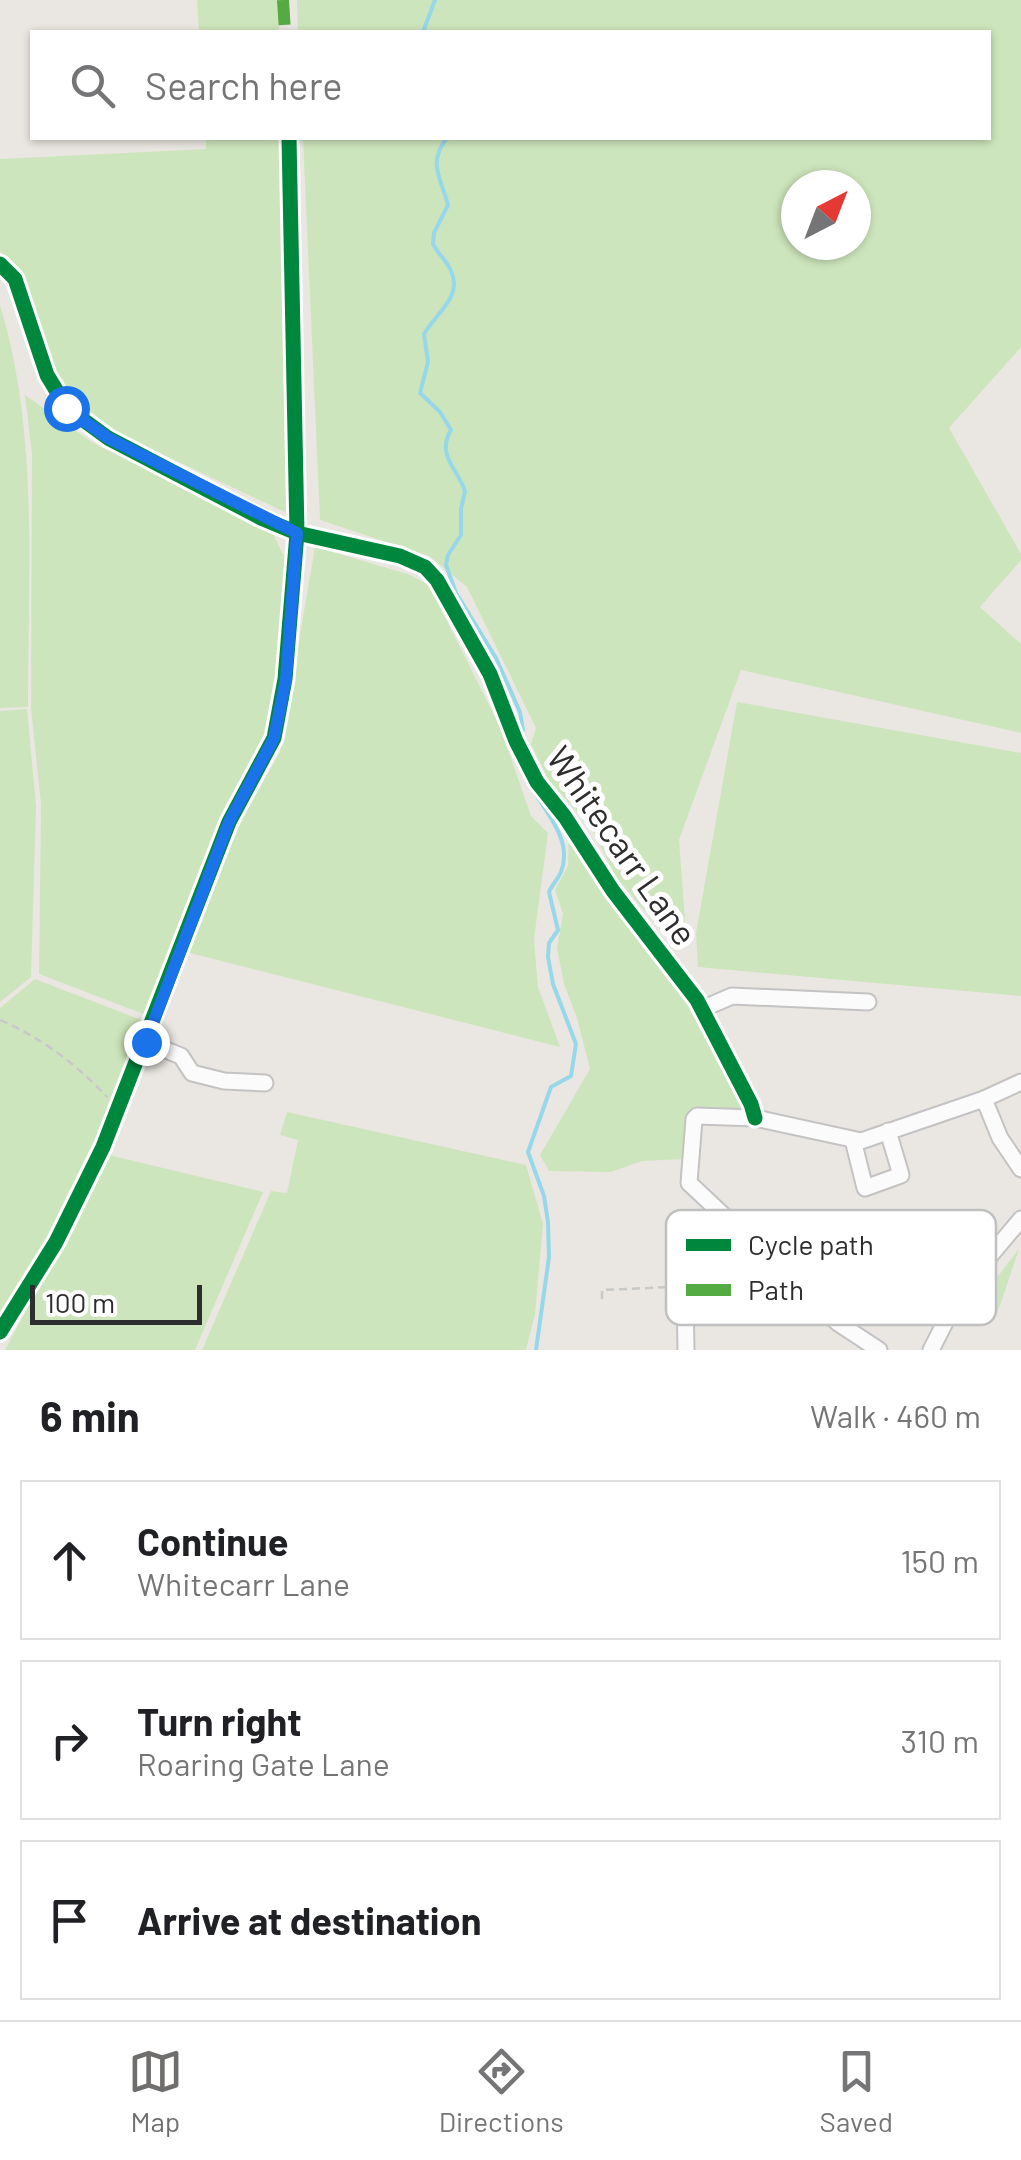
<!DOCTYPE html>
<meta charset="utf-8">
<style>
:root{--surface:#fff;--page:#f6f6f6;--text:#202124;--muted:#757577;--line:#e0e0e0;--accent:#6f6e6c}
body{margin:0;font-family:Barlow,sans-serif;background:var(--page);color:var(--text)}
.compass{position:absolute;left:781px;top:170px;width:90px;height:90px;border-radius:50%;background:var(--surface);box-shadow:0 2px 8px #0004;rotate:42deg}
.scale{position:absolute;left:30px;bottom:25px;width:172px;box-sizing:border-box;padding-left:10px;border:5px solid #2d2d2d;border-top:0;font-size:28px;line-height:35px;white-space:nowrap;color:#2d2d2d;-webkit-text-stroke:8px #fff;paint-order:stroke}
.stop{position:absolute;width:30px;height:30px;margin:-22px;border:8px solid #1a73e8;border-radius:50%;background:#fff}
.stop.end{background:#1a73e8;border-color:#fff;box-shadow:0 2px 10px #0008}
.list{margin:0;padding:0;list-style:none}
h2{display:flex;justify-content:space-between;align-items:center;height:130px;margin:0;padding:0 40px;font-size:42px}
h2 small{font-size:32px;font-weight:400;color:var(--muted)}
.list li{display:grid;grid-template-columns:65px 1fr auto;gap:30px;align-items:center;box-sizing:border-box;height:160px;margin:0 20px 20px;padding:0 20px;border:2px solid var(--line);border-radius:0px}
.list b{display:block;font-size:38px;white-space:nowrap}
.list p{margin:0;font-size:32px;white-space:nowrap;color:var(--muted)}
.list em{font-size:32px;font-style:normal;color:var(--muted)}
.icon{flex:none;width:55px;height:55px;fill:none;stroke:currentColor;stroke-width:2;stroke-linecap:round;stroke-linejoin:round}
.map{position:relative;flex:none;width:1021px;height:1350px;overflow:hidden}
.search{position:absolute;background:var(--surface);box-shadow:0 2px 8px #0004;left:30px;right:30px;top:30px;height:110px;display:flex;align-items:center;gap:25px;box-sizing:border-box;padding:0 35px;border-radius:0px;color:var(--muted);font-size:38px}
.sheet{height:670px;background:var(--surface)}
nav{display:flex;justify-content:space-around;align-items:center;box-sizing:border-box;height:140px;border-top:2px solid var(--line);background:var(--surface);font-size:28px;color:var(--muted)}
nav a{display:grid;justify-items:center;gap:5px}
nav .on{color:var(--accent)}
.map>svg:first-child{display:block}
.green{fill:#cde5bc;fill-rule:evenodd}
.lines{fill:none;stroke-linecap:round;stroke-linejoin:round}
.stream{stroke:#97d7ea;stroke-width:4}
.minor-casing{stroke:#c4c3c3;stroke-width:19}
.path{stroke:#c8c8c8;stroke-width:2.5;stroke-dasharray:8 5;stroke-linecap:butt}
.minor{stroke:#fcfbfb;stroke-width:15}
.quiet{stroke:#54ab44;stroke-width:12;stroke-dasharray:25 12;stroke-linecap:butt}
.cycleway-casing{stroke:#fff;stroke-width:21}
.cycleway{stroke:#00873e;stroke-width:15}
.route{stroke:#1a73e8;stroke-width:12}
.labels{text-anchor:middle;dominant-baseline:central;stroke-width:10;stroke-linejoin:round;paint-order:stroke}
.street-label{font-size:35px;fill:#2d2d2d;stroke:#fff}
.key{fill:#fff;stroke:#c0c0c0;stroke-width:2.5}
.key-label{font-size:28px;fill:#2d2d2d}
</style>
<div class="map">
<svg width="1021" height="1350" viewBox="0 0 1021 1350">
<rect width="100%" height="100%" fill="#eae7e2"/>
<g class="green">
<path d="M197 0H278L279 32H199Z"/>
<path d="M297 0H1021V347L949 428 1021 554V560L980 607 1021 644V733L741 670 679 840 686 933 670 941 616 877 591 827 549 781 531 744 536 728 467 587 429 556 320 520 303 138H988V32H298ZM796 185H856V245H796Z"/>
<path d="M206 138H284L295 517 111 430 73 401 43 351 24 275 0 251V159L206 149Z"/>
<path d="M0 305C39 433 28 573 28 707L0 708Z"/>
<path d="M25 395 95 444 272 532 288 564 277 680 264 742 146 1015 39 974 41 804 31 709 32 454Z"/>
<path d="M315 547 408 574 429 585 501 729 531 816 548 833 534 939 538 987 560 1047 186 952 243 817 280 752Z"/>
<path d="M737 702 1021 753V996L698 967 696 933Z"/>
<path d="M27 709 36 806 31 977 0 1002V711Z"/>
<path d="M569 829 695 1008 744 1101 746 1110 691 1111 684 1159 642 1161 611 1172 549 1171 540 1155 590 1069 577 1018 564 984 557 948 563 914 555 890 568 866Z"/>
<path d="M35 979 144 1021C104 1131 63 1223 0 1321V1008Z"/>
<path d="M287 1112 526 1165 543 1224 535 1314 526 1350H202L271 1191 287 1193 298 1140 280 1135Z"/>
<path d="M109 1155 263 1192 195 1350H5Z"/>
<path d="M1019 1249 997 1314 974 1307Z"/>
</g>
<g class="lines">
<g class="stream">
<path d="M423 32 435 0"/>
<path d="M447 138C427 163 441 178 448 205L434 233 433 244C438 254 447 261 451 271 463 297 436 313 424 334L428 362 420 393 440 412 451 430C436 455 457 468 465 491L461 509V535L448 555 446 565 456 593 496 658 520 712 523 730 520 735"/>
<path d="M530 784C543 810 574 839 561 872 558 879 552 885 549 892L558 930 549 943 548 957 553 984 576 1044 571 1076 551 1087 528 1152 544 1196 548 1222 549 1257 536 1350"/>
</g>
<defs>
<g id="minor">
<path d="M0 264 15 279 47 375 67 408 108 438 261 518 297 533 400 556 425 567 437 580 490 674 516 741 537 782 565 817 613 891 697 1000 751 1104 755 1118"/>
<path d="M702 1009 732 996 868 1002"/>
<path d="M146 1042 181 1056 192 1073 224 1081 265 1083"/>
<path d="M984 1099 1021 1082"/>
<path d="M853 1140 865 1188 901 1175 888 1131"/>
<path d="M0 1332 56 1242 103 1147 229 822 274 738 285 679 297 533"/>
<path d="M686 1350 685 1296 739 1231"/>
<path d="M879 1350 838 1323 689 1183 694 1119 697 1116 755 1118 861 1141 984 1099 1000 1138 1021 1169"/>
<path d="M931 1350 962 1289 1021 1219"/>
</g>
</defs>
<use href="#minor" class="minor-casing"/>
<g class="path">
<path d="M0 1020C42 1038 76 1064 107 1097"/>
<path d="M602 1299V1290L672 1287"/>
</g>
<use href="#minor" class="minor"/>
<path class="quiet" d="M283 0 285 32"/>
<defs>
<g id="cycleway">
<path d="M0 264 15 279 47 375 67 408 108 438 261 518 297 533 400 556 425 567 437 580 490 674 516 741 537 782 565 817 613 891 697 1000 751 1104 755 1118"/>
<path d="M0 1332 56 1242 103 1147 229 822 274 738 285 679 297 533 289 138"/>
</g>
</defs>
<use href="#cycleway" class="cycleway-casing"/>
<use href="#cycleway" class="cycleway"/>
</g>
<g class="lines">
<path class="route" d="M66 408 108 438 297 533 286 679 274 738 229 822 146 1042"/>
</g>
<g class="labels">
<g class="street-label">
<text transform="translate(623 845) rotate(55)">Whitecarr Lane</text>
</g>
</g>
<rect x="666" y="1210" width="330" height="115" rx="15" class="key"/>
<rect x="686" y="1239" width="45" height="12" fill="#00873e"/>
<rect x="686" y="1284" width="45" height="12" fill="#54ab44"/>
<g class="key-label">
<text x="748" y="1255">Cycle path</text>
<text x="748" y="1300">Path</text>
</g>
</svg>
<svg class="compass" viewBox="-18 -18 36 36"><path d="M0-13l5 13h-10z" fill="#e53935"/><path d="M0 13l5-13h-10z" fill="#757577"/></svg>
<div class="scale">100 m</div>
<div class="stop" style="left:66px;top:408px"></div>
<div class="stop end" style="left:146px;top:1042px"></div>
<div class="search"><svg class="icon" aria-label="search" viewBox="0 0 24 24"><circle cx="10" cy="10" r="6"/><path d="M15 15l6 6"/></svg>Search here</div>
</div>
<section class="sheet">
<h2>6 min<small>Walk · 460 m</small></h2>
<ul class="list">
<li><svg class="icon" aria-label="ahead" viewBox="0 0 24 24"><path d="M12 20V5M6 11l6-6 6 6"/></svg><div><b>Continue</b><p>Whitecarr Lane</p></div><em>150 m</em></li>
<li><svg class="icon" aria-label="right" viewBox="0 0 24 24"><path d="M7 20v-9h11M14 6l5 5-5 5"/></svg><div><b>Turn right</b><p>Roaring Gate Lane</p></div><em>310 m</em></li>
<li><svg class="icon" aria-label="arrive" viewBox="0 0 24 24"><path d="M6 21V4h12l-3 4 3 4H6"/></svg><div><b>Arrive at destination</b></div></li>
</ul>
</section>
<nav>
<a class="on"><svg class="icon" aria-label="map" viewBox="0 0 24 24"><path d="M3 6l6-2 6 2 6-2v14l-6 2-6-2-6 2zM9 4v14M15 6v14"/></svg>Map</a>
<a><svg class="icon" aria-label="directions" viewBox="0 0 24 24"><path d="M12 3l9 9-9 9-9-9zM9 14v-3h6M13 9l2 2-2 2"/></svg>Directions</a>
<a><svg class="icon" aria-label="saved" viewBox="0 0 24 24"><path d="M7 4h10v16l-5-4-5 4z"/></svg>Saved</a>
</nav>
